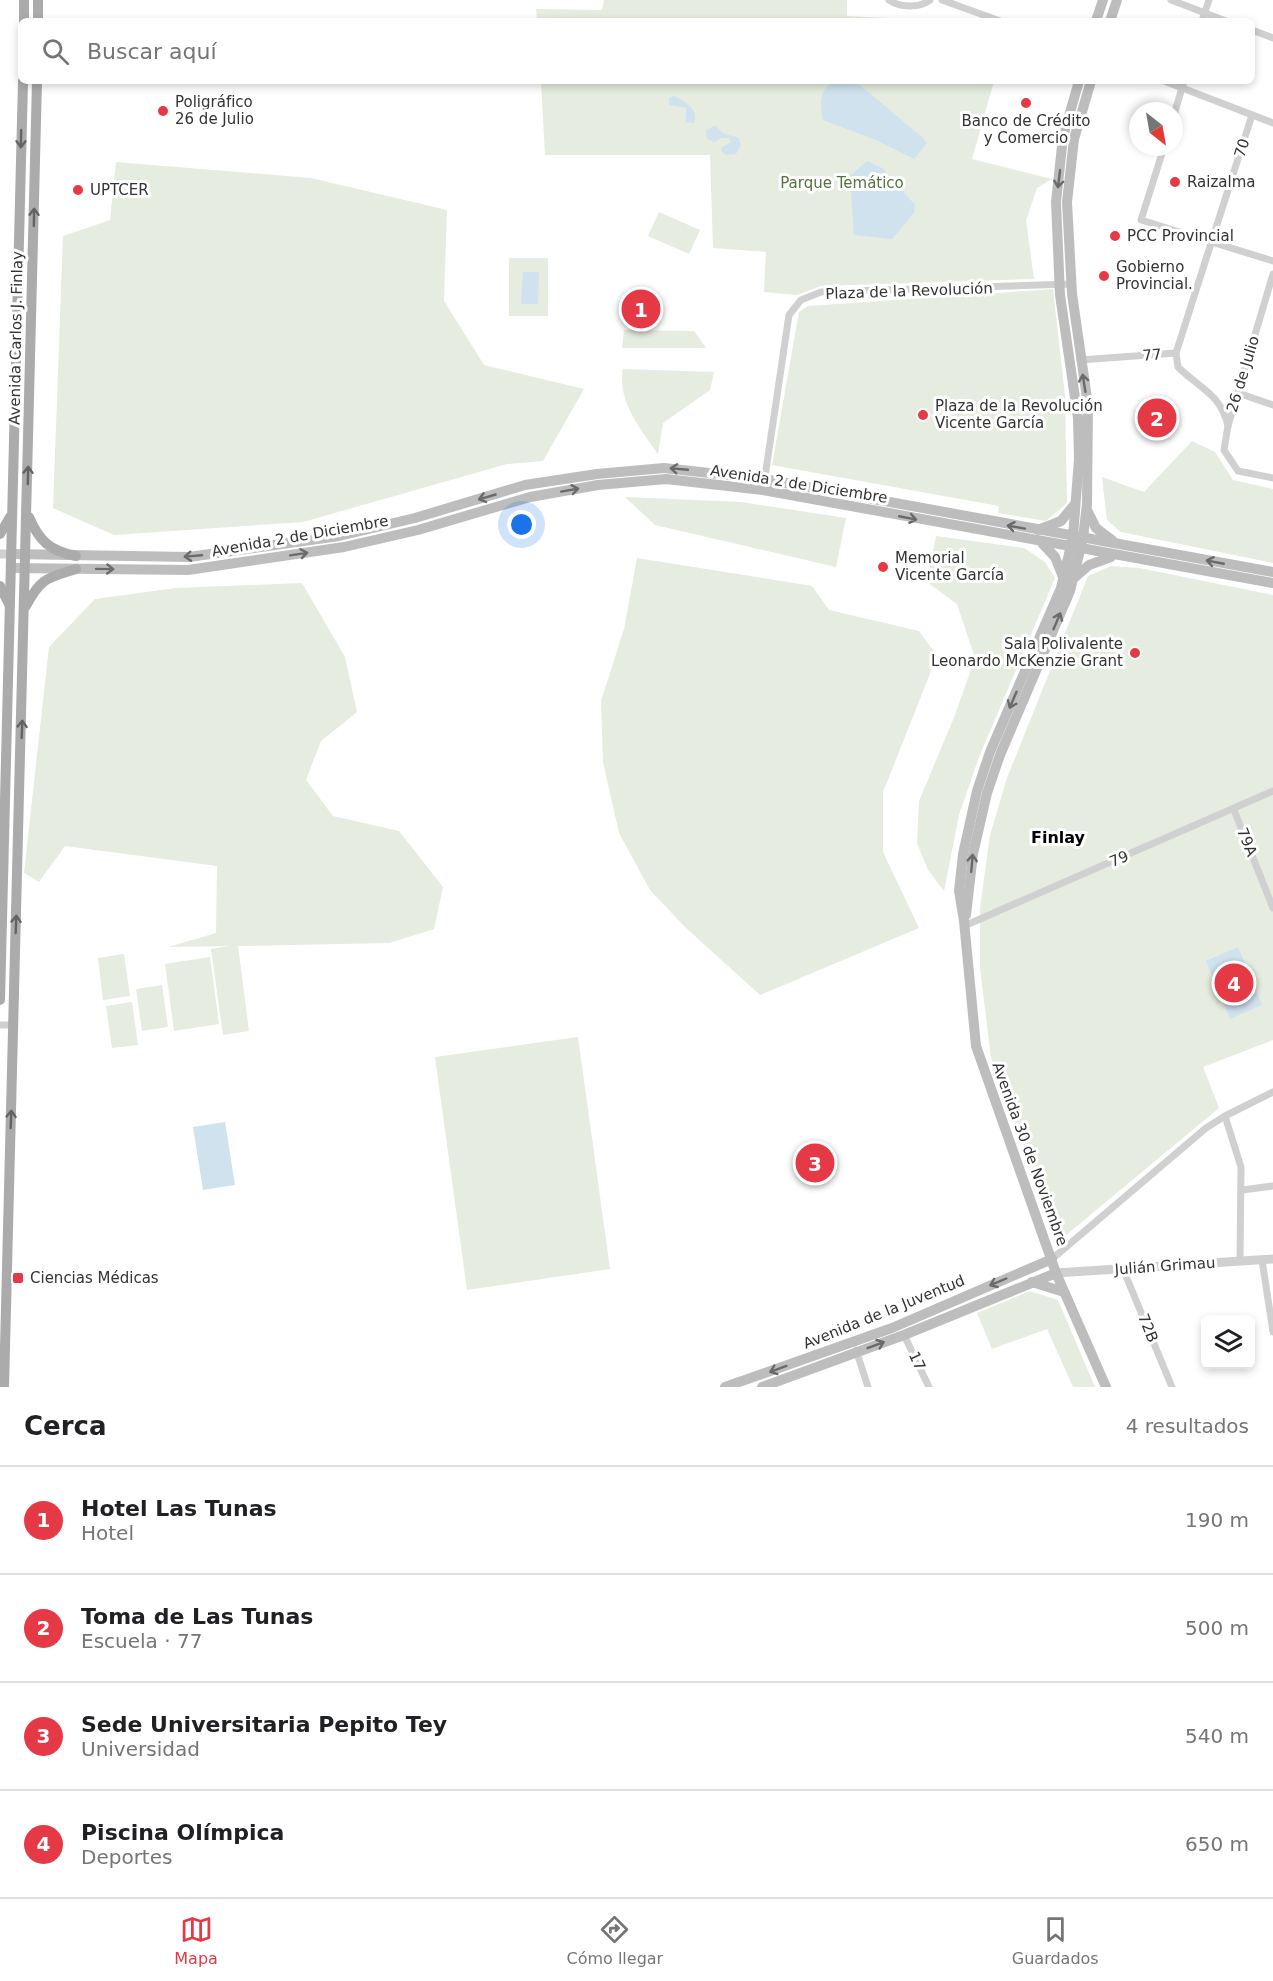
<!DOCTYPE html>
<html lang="es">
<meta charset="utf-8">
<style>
:root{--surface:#fff;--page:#f2f2f2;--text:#202124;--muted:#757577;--line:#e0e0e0;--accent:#e63946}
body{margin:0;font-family:"DejaVu Sans",sans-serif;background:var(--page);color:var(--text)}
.controls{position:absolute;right:18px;bottom:18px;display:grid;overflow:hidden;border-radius:9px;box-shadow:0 3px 9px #0003}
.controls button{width:54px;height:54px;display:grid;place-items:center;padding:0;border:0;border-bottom:2px solid var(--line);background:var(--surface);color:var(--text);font:30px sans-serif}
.compass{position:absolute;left:1129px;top:102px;width:54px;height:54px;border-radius:50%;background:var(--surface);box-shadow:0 3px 9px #0003;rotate:149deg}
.you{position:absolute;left:522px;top:525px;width:21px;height:21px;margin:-15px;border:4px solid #fff;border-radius:50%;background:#1a73e8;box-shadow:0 0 0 9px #1a73e833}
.badge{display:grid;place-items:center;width:39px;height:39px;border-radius:50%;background:var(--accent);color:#fff;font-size:20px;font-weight:700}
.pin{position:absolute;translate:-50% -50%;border:3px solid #fff;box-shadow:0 2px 6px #0006}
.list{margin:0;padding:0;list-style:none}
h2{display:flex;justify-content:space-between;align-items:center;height:78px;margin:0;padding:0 24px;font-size:26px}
h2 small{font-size:20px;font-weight:400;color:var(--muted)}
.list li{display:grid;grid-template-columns:39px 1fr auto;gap:18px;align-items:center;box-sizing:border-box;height:108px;padding:0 24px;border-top:2px solid var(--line)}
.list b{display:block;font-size:22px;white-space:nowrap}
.list p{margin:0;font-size:20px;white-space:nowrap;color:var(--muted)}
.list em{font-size:20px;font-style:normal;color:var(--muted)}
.icon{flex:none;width:33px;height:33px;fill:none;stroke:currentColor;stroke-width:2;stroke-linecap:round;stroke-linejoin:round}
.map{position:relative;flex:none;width:1273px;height:1387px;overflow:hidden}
.search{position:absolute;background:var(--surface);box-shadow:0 3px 9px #0003;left:18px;right:18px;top:18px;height:66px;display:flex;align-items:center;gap:15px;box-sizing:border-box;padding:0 21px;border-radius:9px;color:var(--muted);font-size:22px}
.sheet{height:510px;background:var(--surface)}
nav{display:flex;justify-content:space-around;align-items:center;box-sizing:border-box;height:84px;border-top:2px solid var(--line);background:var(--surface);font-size:16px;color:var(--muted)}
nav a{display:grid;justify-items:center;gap:3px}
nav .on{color:var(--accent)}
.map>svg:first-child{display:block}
.green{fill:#e6ecdf}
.water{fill:#cfe2ee}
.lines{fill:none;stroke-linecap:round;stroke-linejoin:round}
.minor{stroke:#d0d0d0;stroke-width:7}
.tertiary{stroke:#d0d0d0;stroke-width:9}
.secondary{stroke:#bdbdbd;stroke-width:10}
.primary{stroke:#ababab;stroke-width:10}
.oneway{stroke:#636363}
.oneway2{stroke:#6a6a6a}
.poi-dot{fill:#e63946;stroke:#fff;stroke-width:2}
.labels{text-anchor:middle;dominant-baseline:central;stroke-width:6;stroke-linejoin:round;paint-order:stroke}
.poi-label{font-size:15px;fill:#333;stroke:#fff;text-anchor:start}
.street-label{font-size:15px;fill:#333;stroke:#fff}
.park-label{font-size:15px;fill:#56703f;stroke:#fff}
.neighbourhood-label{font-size:16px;font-weight:bold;fill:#000;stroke:#fff}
</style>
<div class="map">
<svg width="1273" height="1387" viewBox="0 0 1273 1387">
<rect width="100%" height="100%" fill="#fff"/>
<g class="green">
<path d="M604 0H847V16L948 21H537L536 9 602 10Z"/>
<path d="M541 81H994L972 159 1052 179 1037 188 1026 220 1034 279 821 286 797 295 764 292 766 252 713 248 710 155H545Z"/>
<path d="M116 162 311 178 447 210 444 301 484 365 584 389 543 461 507 464 303 522 114 535 53 508 63 236 110 220Z"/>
<path d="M659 212 700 230 689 254 648 236Z"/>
<rect x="509" y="258" width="39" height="58"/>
<path d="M1053 289 1065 396 1067 503 1046 521 998 513 999 506 772 465 799 312 808 306Z"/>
<path d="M624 330 694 331 706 348H622Z"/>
<path d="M623 369 714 372 710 390 663 423 658 454C641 430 617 401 623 369Z"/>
<path d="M1192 441 1215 452 1233 480 1273 489V563L1121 532 1107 520 1102 477 1144 492Z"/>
<path d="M625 497 741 502 846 518 836 567 655 525Z"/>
<path d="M936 536 1024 548 1045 562 1055 578 979 757 959 815 944 891 928 870 917 843 919 801 955 715 975 658 957 604 927 582Z"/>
<path d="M637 558 812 586 829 610 919 631 937 656 883 792V852L919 928 760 995 685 927 650 890 619 833 603 762 601 701 624 629Z"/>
<path d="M1111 566 1139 568 1273 595V1040L1203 1067 1219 1108 1059 1241 991 1058 980 968V908L990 835 1007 778 1088 576Z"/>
<path d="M302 583 345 657 357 712 321 741 306 780 333 816 399 831 443 887 434 929 389 943 238 946 249 1031 223 1035 211 949 229 946 168 947 216 933 217 866 65 846 39 882 24 873 49 647 95 599 176 588Z"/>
<path d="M124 954 130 996 103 1000 98 958Z"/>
<path d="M210 957 219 1024 174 1031 165 964Z"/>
<path d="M162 985 168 1027 142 1031 136 989Z"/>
<path d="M132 1002 138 1045 112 1048 106 1006Z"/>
<path d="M578 1037 610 1269 467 1290 435 1057Z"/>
<path d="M1030 1291 1058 1300 1095 1387H1073L1047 1329 992 1349 977 1313Z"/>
</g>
<g class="water">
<path d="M833 81H855L922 137 927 143 914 159 876 140 823 120C820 103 819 92 833 81Z"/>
<path d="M674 96C685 101 699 109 694 123L686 122V108L669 105V98Z"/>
<path d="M715 126 725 134 739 138 741 145 736 154 726 155 721 151 722 147 731 142 729 138H721L714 142 707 139 706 130Z"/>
<path d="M867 161 882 168 915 205 914 213 892 239 854 235 850 176Z"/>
<path d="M523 272H539L538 304H521Z"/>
<path d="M1238 947 1262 1005 1230 1019 1206 961Z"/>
<path d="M225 1122 235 1185 203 1190 193 1127Z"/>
</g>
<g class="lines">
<g class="minor">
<path d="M889 0C900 8 920 8 930 0"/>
<path d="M942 0 1000 21"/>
<path d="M1171 0 1226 21"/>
<path d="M1202 21 1209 0"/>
<path d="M1252 30 1273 38"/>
<path d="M1164 81 1273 123"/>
<path d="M1174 115 1184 81"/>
<path d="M1164 147 1141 220 1273 261"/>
<path d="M1273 274 1228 426 1224 450 1238 471 1273 478"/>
<path d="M1080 360 1176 353"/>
<path d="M1238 393 1273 405"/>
<path d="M1228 426C1221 394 1199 388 1178 367L1176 353 1252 115"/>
<path d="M763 490 789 315 801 300 821 292 1071 284"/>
<path d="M1234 810 1273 908"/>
<path d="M964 926 1273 791"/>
<path d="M0 1025H14"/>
<path d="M1225 1116 1241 1167 1240 1261"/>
<path d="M1242 1190 1273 1186"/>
<path d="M1052 1259 1206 1128 1225 1116 1273 1092"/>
<path d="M1262 1260 1273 1332"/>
<path d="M1123 1269 1172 1387"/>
<path d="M904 1335 929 1387"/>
<path d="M856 1350 868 1387"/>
</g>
<g class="tertiary">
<path d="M0 554H12"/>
<path d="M1056 1273 1273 1259"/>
</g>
<g class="secondary">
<path d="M1096 21 1103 0"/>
<path d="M1110 21 1117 0"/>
<path d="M1079 81 1063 137 1056 202 1060 295 1078 418 1079 459 1073 537 1061 588 990 752 977 791 963 854 959 891 964 921 976 1046 1056 1273 1106 1387"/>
<path d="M1087 510 1096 528 1113 541"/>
<path d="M1038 530 1061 521 1075 504"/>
<path d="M1042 543 1055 557 1063 577"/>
<path d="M12 554 189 557 339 536 415 518 525 485 597 474 664 468 764 479 1273 572"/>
<path d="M11 568 188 570 344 547 418 530 530 497 598 485 666 479 763 490 1273 583"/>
<path d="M1074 578 1089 565 1111 557"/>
<path d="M966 915 973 854 987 793 1000 755 1070 591 1083 538 1087 504 1088 405 1072 294 1067 202 1074 139 1091 81"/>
<path d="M1032 1282 1064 1292"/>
<path d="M725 1387 892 1328 1052 1259"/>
<path d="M762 1387 904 1335 1056 1273"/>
</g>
<g class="primary">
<path d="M24 21V0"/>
<path d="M38 21V0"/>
<path d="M29 517C39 541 50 551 76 556"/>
<path d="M0 534 10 517"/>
<path d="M0 586 9 604"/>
<path d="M26 606C41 577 48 578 76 569"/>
<path d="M0 1000 23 81"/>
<path d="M4 1387 37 81"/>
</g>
</g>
<defs><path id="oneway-shaft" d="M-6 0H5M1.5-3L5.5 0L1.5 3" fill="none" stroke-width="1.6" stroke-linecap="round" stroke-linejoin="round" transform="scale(1.5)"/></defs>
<g class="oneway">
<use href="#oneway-shaft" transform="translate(21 139) rotate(91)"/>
<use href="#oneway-shaft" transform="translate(34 217) rotate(-89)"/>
<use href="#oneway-shaft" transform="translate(28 475) rotate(-89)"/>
<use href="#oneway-shaft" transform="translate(22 729) rotate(-88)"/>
<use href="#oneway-shaft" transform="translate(16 924) rotate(-88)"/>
<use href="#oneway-shaft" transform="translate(11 1119) rotate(-88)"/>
</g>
<g class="oneway2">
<use href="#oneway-shaft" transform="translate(1059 179) rotate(97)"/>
<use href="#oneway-shaft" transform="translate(1084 383) rotate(-99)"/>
<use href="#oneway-shaft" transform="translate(679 469) rotate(-175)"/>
<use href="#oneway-shaft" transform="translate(570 490) rotate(-10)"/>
<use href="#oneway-shaft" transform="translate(487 497) rotate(164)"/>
<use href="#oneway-shaft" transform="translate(908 518) rotate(11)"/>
<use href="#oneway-shaft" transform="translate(1016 527) rotate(-170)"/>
<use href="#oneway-shaft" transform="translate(299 554) rotate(-9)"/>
<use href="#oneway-shaft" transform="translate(193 556) rotate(175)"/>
<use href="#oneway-shaft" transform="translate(1215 562) rotate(-169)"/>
<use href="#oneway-shaft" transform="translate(105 569) rotate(1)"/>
<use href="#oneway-shaft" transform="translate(1057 621) rotate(-67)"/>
<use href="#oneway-shaft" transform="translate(1013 700) rotate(113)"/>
<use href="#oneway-shaft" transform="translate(972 863) rotate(-85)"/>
<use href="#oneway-shaft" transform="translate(998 1282) rotate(157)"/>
<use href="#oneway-shaft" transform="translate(876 1345) rotate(-21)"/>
<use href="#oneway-shaft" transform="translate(778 1369) rotate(160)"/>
</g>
<g class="poi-dot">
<circle cx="1026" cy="103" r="6"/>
<circle cx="163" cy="111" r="6"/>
<circle cx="1175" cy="182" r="6"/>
<circle cx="78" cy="190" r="6"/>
<circle cx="1115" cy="236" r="6"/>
<circle cx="1104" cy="276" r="6"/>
<circle cx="923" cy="415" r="6"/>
<circle cx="883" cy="567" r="6"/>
<circle cx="1135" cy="653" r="6"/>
<rect x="12" y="1272" width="12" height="12" rx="3"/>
</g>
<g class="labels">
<g class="poi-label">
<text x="175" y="102">Poligráfico<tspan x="175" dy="17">26 de Julio</tspan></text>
<text x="1026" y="121" text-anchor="middle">Banco de Crédito<tspan x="1026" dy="17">y Comercio</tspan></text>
<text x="1187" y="182">Raizalma</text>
<text x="90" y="190">UPTCER</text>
<text x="1127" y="236">PCC Provincial</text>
<text x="1116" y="267">Gobierno<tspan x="1116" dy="17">Provincial.</tspan></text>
<text x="935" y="406">Plaza de la Revolución<tspan x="935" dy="17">Vicente García</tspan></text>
<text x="895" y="558">Memorial<tspan x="895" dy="17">Vicente García</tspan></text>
<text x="1123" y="644" text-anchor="end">Sala Polivalente<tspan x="1123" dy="17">Leonardo McKenzie Grant</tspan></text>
<text x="30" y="1278">Ciencias Médicas</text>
</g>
<g class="street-label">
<text transform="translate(1242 148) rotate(-73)">70</text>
<text transform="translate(909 291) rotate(-2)">Plaza de la Revolución</text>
<text transform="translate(16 338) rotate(-89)">Avenida Carlos J. Finlay</text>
<text transform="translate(1152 355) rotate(-5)">77</text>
<text transform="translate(1243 374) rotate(-73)">26 de Julio</text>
<text transform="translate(799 484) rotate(9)">Avenida 2 de Diciembre</text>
<text transform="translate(300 536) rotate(-10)">Avenida 2 de Diciembre</text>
<text transform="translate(1247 842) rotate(68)">79A</text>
<text transform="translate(1119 859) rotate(-23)">79</text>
<text transform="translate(1030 1154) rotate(70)">Avenida 30 de Noviembre</text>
<text transform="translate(1165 1266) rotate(-4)">Julián Grimau</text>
<text transform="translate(884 1312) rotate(-22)">Avenida de la Juventud</text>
<text transform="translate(1148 1328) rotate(68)">72B</text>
<text transform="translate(917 1361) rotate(65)">17</text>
</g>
<g class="park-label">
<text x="842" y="183">Parque Temático</text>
</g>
<g class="neighbourhood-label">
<text x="1058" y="837">Finlay</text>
</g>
</g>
</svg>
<div class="controls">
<button><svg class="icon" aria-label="layers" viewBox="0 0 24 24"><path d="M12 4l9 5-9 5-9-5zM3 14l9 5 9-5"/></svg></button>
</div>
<svg class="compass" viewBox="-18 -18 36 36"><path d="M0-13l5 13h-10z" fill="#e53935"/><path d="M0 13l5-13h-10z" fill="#757577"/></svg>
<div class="you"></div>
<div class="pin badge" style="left:641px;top:309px">1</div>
<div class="pin badge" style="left:1157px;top:418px">2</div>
<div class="pin badge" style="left:815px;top:1163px">3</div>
<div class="pin badge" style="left:1234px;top:983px">4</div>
<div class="search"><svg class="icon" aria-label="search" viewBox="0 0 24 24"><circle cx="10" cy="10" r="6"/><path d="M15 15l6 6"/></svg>Buscar aquí</div>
</div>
<section class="sheet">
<h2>Cerca<small>4 resultados</small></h2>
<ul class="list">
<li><span class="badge">1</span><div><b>Hotel Las Tunas</b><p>Hotel</p></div><em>190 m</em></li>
<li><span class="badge">2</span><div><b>Toma de Las Tunas</b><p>Escuela · 77</p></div><em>500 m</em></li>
<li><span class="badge">3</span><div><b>Sede Universitaria Pepito Tey</b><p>Universidad</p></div><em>540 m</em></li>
<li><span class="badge">4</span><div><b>Piscina Olímpica</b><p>Deportes</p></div><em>650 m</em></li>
</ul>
</section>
<nav>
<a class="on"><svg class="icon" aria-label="map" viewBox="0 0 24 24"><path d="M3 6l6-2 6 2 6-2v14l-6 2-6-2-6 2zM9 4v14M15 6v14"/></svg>Mapa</a>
<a><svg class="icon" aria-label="directions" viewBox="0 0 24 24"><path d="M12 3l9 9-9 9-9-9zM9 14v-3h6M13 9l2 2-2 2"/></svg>Cómo llegar</a>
<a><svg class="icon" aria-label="saved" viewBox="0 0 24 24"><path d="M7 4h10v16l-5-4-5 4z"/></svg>Guardados</a>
</nav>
